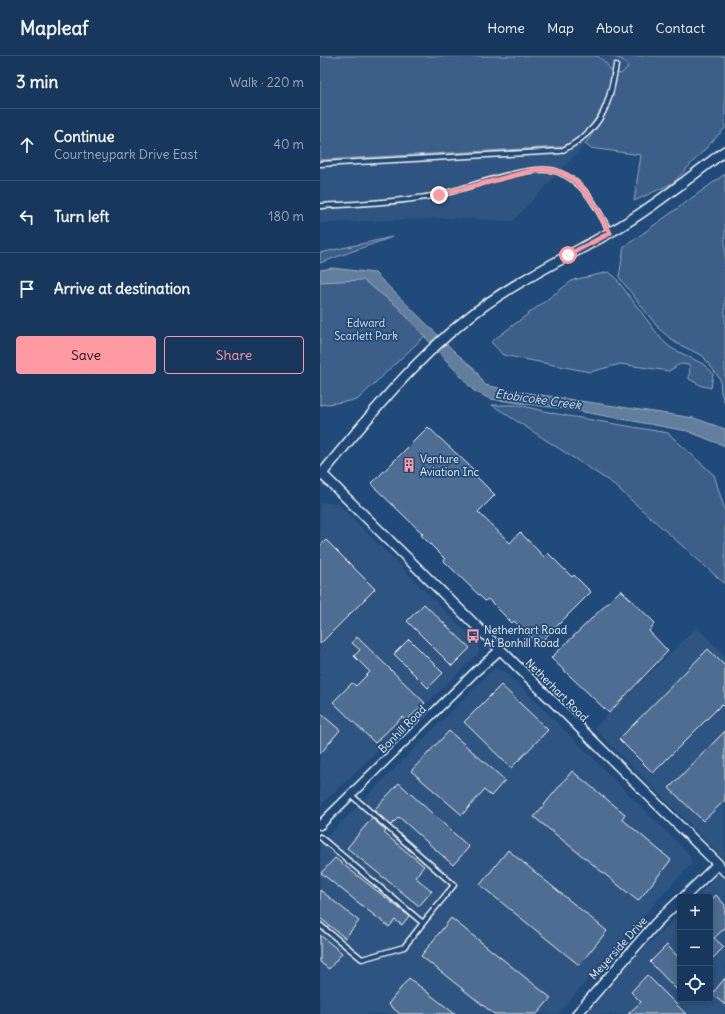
<!DOCTYPE html>
<meta charset="utf-8">
<style>
:root{--surface:#17385c;--page:#203f62;--text:#f1f3f6;--muted:#9eacbb;--line:#365272;--accent:#ff9aa2}
body{margin:0;font-family:Delius,sans-serif;background:var(--page);color:var(--text)}
.controls{position:absolute;right:12px;bottom:12px;display:grid;overflow:hidden;border-radius:4px;box-shadow:0 2px 10px #0003}
.controls button{width:36px;height:36px;display:grid;place-items:center;padding:0;border:0;border-bottom:1px solid var(--line);background:var(--surface);color:var(--text);font:20px sans-serif}
.stop{position:absolute;width:12px;height:12px;margin:-9px;border:3px solid #ff9aa2;border-radius:50%;background:#fff}
.stop.end{background:#ff9aa2;border-color:#fff;box-shadow:0 1px 4px #0008}
.list{margin:0;padding:0;list-style:none}
h2{display:flex;justify-content:space-between;align-items:center;height:52px;margin:0;padding:0 16px;font-size:17px}
h2 small{font-size:13px;font-weight:400;color:var(--muted)}
.list li{display:grid;grid-template-columns:26px 1fr auto;gap:12px;align-items:center;box-sizing:border-box;height:72px;padding:0 16px;border-top:1px solid var(--line)}
.list b{display:block;font-size:15px;white-space:nowrap}
.list p{margin:0;font-size:13px;white-space:nowrap;color:var(--muted)}
.list em{font-size:13px;font-style:normal;color:var(--muted)}
.actions{display:flex;gap:8px;padding:12px 16px}
.actions a{flex:1;padding:9px 0;border:1px solid var(--accent);border-radius:4px;text-align:center;font-size:14px;color:var(--accent)}
.actions .main{background:var(--accent);color:#111}
.icon{flex:none;width:22px;height:22px;fill:none;stroke:currentColor;stroke-width:2;stroke-linecap:round;stroke-linejoin:round}
.map{position:relative;flex:none;width:405px;height:958px;overflow:hidden}
header{display:flex;align-items:center;gap:24px;box-sizing:border-box;height:56px;padding:0 20px;background:var(--surface);border-bottom:1px solid var(--line)}
header strong{font-size:19px}
nav{display:flex;gap:22px;margin-inline-start:auto;font-size:14px}
main{display:flex}
aside{flex:1;background:var(--surface)}
.map>svg:first-child{display:block}
.built{fill:#2d5581}
.green{fill:#3a5f88;stroke:#97a8b8}
.water{fill:#627e9d;stroke:#9cacbb}
.building{fill:#4d6e92;stroke:#f4f1e8}
.lines{fill:none;stroke-linecap:round;stroke-linejoin:round}
.service-casing{stroke:#f4f1e8;stroke-width:7}
.minor-casing{stroke:#f4f1e8;stroke-width:11}
.tertiary-casing{stroke:#f4f1e8;stroke-width:12}
.service{stroke:#1f4a7a;stroke-width:4}
.minor{stroke:#1f4a7a;stroke-width:8}
.tertiary{stroke:#1f4a7a;stroke-width:9}
.route{stroke:#ff9aa2;stroke-width:5}
.labels{text-anchor:middle;dominant-baseline:central;stroke-width:3.5;stroke-linejoin:round;paint-order:stroke}
.park-label{font-size:11px;fill:#e1e2de;stroke:#1f4a7a}
.poi-label{font-size:11px;fill:#f4f1e8;stroke:#1f4a7a;text-anchor:start}
.street-label{font-size:11px;fill:#f4f1e8;stroke:#1f4a7a}
.water-label{font-size:12px;font-style:italic;fill:#dee0dd;stroke:#1f4a7a}
</style>
<header>
<strong>Mapleaf</strong>
<nav><a>Home</a><a>Map</a><a>About</a><a>Contact</a></nav>
</header>
<main>
<aside>
<h2>3 min<small>Walk · 220 m</small></h2>
<ul class="list">
<li><svg class="icon" aria-label="ahead" viewBox="0 0 24 24"><path d="M12 20V5M6 11l6-6 6 6"/></svg><div><b>Continue</b><p>Courtneypark Drive East</p></div><em>40 m</em></li>
<li><svg class="icon" aria-label="left" viewBox="0 0 24 24"><path d="M17 20v-9H6M10 6l-5 5 5 5"/></svg><div><b>Turn left</b></div><em>180 m</em></li>
<li><svg class="icon" aria-label="arrive" viewBox="0 0 24 24"><path d="M6 21V4h12l-3 4 3 4H6"/></svg><div><b>Arrive at destination</b></div></li>
</ul>
<div class="actions"><a class="main">Save</a><a>Share</a></div>
</aside>
<div class="map">
<svg width="405" height="958" viewBox="0 0 405 958">
<rect width="100%" height="100%" fill="#1f4a7a"/>
<filter id="ink" filterUnits="userSpaceOnUse"><feTurbulence type="fractalNoise" baseFrequency=".025" numOctaves="2"/><feDisplacementMap in="SourceGraphic" scale="8" xChannelSelector="R" yChannelSelector="G"/><feConvolveMatrix kernelMatrix="1 2 1 2 8 2 1 2 1" color-interpolation-filters="sRGB"/></filter>
<g filter="url(#ink)">
<g class="built">
<path d="M0 0H348L193 165 127 162 0 167Z"/>
<path d="M0 447H17L158 588 159 597 0 750Z"/>
<path d="M377 571 405 600V804L274 672Z"/>
<path d="M173 613 184 614 370 799 371 808 324 859 238 958H0V788Z"/>
<path d="M405 806V958H266L296 921 360 857V943H390V841H376L389 828Z"/>
</g>
<g class="green">
<path d="M0 0H278C282 4 289 9 290 14 297 32 276 65 264 77 257 84 249 89 240 91L0 104Z"/>
<path d="M291 0H405V72L353 127 314 145 321 99 270 92 265 88C281 66 295 45 296 17L301 18 308 11 303 4Z"/>
<path d="M405 118V348L401 337 400 323 383 300 356 287 339 273 299 221 304 191Z"/>
<path d="M72 181 0 207V197Z"/>
<path d="M289 216 295 221 342 284 351 292 383 308 391 315 393 319 391 332 382 330 369 323 370 309 360 308 349 315 300 308 270 316 183 299 171 286 253 224Z"/>
<path d="M44 219 109 276 37 344 0 349V221Z"/>
<path d="M172 349H199L237 358 348 377 394 419 405 455V528L292 427Z"/>
</g>
<path class="water" d="M12 212 55 217 137 298 154 312 165 329 188 334 374 362 405 373V390L367 375 253 354 170 343 154 335 77 250 43 224 0 226V214Z"/>
<g class="building">
<path d="M108 371 153 413 151 415 175 439 158 456 190 487 200 476 224 501 228 497 252 521 254 519 271 536 218 589 194 565 192 567 168 543 165 545 124 505 125 503 101 479 103 478 51 428Z"/>
<path d="M6 484 55 533 0 588V490Z"/>
<path d="M301 534 335 567 329 575 348 595 289 657 231 602Z"/>
<path d="M104 548 150 592 132 610 87 565Z"/>
<path d="M37 581 105 647 86 665 82 661 55 687 13 646 32 627 36 630 50 616 34 600 40 594 32 587Z"/>
<path d="M89 583 123 617 108 632 74 598Z"/>
<path d="M388 593 405 610V651L402 648 333 717 299 683Z"/>
<path d="M181 629 228 674 191 712 144 666Z"/>
<path d="M0 657 20 674 0 698Z"/>
<path d="M129 675 185 724 171 740 164 734 142 759 91 715Z"/>
<path d="M405 675V744L383 765 349 732Z"/>
<path d="M252 715 305 758 302 763 351 804 318 845 214 761Z"/>
<path d="M79 727 149 791 133 809 79 761 71 769 54 754Z"/>
<path d="M52 762 66 775 64 777 104 810 95 821 112 835 99 850 27 792Z"/>
<path d="M188 794 287 875 259 909 160 829Z"/>
<path d="M15 802 89 860 82 869 75 864 69 871 1 817Z"/>
<path d="M0 834 39 865 25 882 0 862Z"/>
<path d="M396 839 405 849V872L394 882 404 891 390 905V845Z"/>
<path d="M131 862 231 942 217 958H174L101 900Z"/>
<path d="M0 879 22 897 9 913 0 906Z"/>
<path d="M347 889 360 903V929L356 933 330 906Z"/>
<path d="M327 919 366 958H308L321 946 311 936Z"/>
<path d="M89 922 135 958H80L68 948Z"/>
<path d="M405 922V949L392 938Z"/>
</g>
<g class="lines">
<defs>
<g id="service">
<path d="M0 108 241 95C282 74 289 51 296 9"/>
<path d="M0 150C39 148 79 146 118 139 148 133 210 106 238 116 265 126 277 152 290 176"/>
<path d="M31 739 134 829 103 867"/>
<path d="M0 781 103 867 84 891 42 903 0 869"/>
</g>
<g id="minor">
<path d="M0 769 155 616 180 594"/>
<path d="M398 808 405 816"/>
</g>
<g id="tertiary">
<path d="M2 418 398 808 364 841"/>
<path d="M0 420C45 366 88 310 144 265 188 229 240 205 289 177 330 154 367 123 405 95"/>
<path d="M257 958 336 867 360 844"/>
</g>
</defs>
<use href="#service" class="service-casing"/>
<use href="#minor" class="minor-casing"/>
<use href="#tertiary" class="tertiary-casing"/>
<use href="#service" class="service"/>
<use href="#minor" class="minor"/>
<use href="#tertiary" class="tertiary"/>
</g>
</g>
<g class="lines" filter="url(#ink)">
<path class="route" d="M119 139 214 114C257 109 273 145 290 177L248 199"/>
</g>
<defs>
<symbol id="building-bare" viewBox="-9 -9 18 18"><path d="M-4-6H4V6H1V3H-1V6H-4ZM-2.5-4.3h1.7v1.8h-1.7ZM.8-4.3h1.7v1.8H.8ZM-2.5-1h1.7V.8h-1.7ZM.8-1h1.7V.8H.8Z" fill="#ff9aa2" stroke="#1f4a7a" stroke-width="2.5" paint-order="stroke"/></symbol>
<symbol id="bus-bare" viewBox="-9 -9 18 18"><path d="M-5-6H5V4H4V6H2V4H-2V6H-4V4H-5ZM-3.5-4V0h7V-4ZM-3.5 1.2v1.5H-2V1.2ZM2 1.2v1.5H3.5V1.2Z" fill="#ff9aa2" stroke="#1f4a7a" stroke-width="2.5" paint-order="stroke"/></symbol>
</defs>
<g fill-rule="evenodd">
<use href="#building-bare" x="79" y="399" width="20" height="20"/>
<use href="#bus-bare" x="143" y="570" width="20" height="20"/>
</g>
<g class="labels">
<g class="park-label">
<text x="46" y="267">Edward<tspan x="46" dy="13">Scarlett Park</tspan></text>
</g>
<g class="poi-label">
<text x="100" y="403">Venture<tspan x="100" dy="13">Aviation Inc</tspan></text>
<text x="164" y="574">Netherhart Road<tspan x="164" dy="13">At Bonhill Road</tspan></text>
</g>
<g class="street-label">
<text transform="translate(237 634) rotate(45)">Netherhart Road</text>
<text transform="translate(82 673) rotate(-45)">Bonhill Road</text>
<text transform="translate(298 892) rotate(-48)">Meyerside Drive</text>
</g>
<g class="water-label">
<text transform="translate(218 343) rotate(8)">Etobicoke Creek</text>
</g>
</g>
</svg>
<div class="controls">
<button>+</button>
<button>−</button>
<button><svg class="icon" aria-label="locate" viewBox="0 0 24 24"><circle cx="12" cy="12" r="6"/><path d="M12 2v4M12 18v4M2 12h4M18 12h4"/></svg></button>
</div>
<div class="stop" style="left:248px;top:199px"></div>
<div class="stop end" style="left:119px;top:139px"></div>
</div>
</main>
